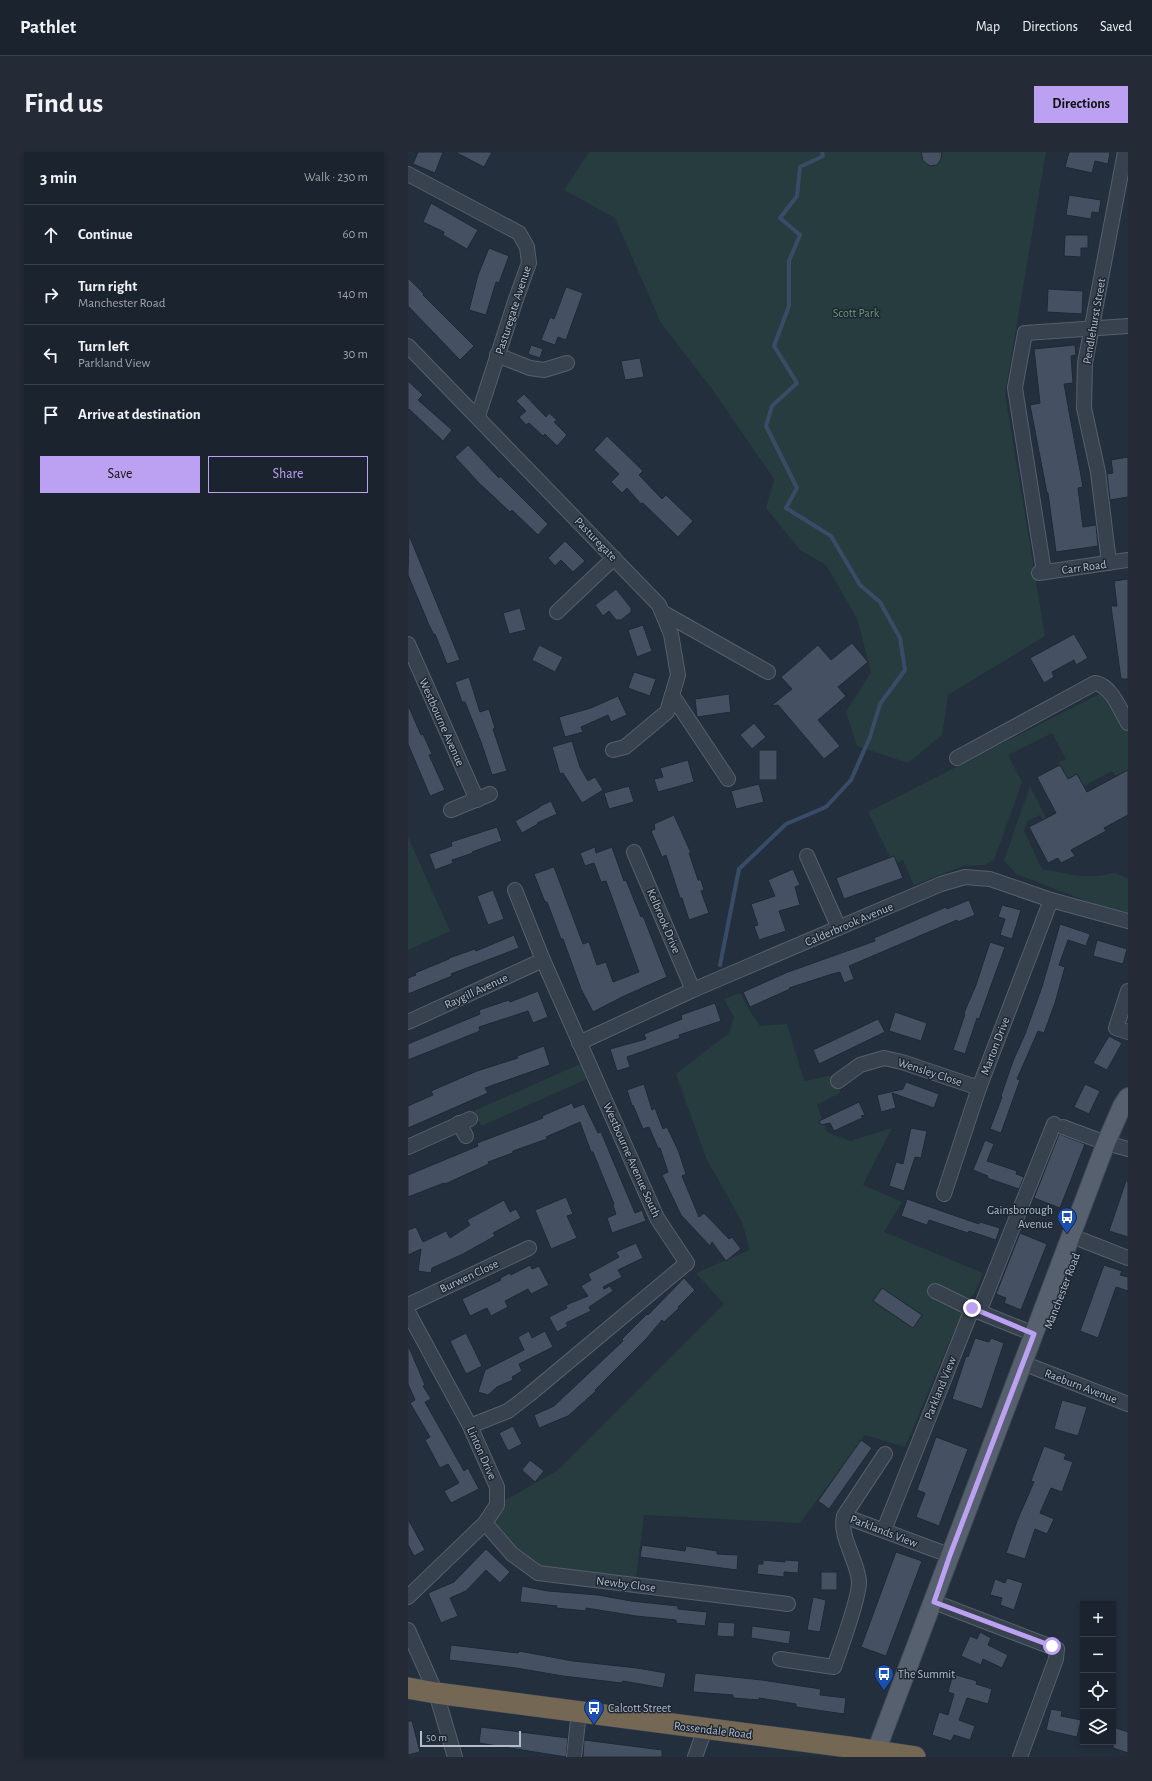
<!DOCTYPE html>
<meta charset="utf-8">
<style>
:root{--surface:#1b232e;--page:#242b36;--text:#f1f3f6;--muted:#a0a4aa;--line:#39404a;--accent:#bca0f2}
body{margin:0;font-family:"Alegreya Sans",sans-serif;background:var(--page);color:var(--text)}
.controls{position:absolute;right:12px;bottom:12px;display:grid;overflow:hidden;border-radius:0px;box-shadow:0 2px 6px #0003}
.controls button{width:36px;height:36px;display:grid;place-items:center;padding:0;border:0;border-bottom:1px solid var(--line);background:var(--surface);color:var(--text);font:20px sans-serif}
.scale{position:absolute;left:12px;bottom:10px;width:101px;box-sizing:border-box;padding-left:4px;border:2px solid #b4bcc9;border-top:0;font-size:11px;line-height:14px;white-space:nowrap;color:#b4bcc9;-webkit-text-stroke:3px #1d2633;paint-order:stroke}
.stop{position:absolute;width:12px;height:12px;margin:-9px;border:3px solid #bca0f2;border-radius:50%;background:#fff}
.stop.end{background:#bca0f2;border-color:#fff;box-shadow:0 1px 4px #0008}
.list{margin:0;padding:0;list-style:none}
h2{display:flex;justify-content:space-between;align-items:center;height:52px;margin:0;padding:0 16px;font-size:17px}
h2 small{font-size:13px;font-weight:400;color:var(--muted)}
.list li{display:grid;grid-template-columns:26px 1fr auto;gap:12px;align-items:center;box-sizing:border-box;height:60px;padding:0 16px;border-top:1px solid var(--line)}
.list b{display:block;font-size:15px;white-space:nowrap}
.list p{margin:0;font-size:13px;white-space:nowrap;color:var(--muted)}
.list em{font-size:13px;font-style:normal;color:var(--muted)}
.actions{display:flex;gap:8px;padding:12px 16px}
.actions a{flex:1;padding:9px 0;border:1px solid var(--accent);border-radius:0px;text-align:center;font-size:14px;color:var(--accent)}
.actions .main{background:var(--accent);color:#111}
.icon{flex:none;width:22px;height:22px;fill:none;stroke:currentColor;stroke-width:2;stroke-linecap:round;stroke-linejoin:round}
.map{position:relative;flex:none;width:720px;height:1605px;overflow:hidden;border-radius:0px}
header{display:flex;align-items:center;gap:24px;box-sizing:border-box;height:56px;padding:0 20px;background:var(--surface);border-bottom:1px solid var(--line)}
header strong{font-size:19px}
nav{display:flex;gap:22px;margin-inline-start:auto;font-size:14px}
.intro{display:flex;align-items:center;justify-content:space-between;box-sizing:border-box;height:96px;padding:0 24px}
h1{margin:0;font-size:28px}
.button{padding:10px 18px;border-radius:0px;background:var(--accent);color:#111;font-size:14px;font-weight:700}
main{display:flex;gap:24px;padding:0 24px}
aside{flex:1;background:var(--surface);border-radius:0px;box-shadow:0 2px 6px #0003}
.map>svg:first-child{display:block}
.green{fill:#263c3f}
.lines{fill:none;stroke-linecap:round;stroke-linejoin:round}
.stream{stroke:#394c67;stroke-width:4}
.building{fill:#455162;stroke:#1f2835}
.minor-casing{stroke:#565f6c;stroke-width:16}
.major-casing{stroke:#414a57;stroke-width:20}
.highway-casing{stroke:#434c59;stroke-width:22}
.minor{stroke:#38414e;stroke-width:14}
.major{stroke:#56606e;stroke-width:18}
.highway{stroke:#746855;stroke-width:21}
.route{stroke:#bca0f2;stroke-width:5}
.labels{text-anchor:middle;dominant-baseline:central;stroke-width:3;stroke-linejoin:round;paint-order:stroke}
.street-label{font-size:12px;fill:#b4bcc9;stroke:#1d2633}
.park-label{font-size:12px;fill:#6b9a76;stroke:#1d2633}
.poi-label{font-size:12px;fill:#b4bcc9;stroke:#1d2633;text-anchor:start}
</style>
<header>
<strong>Pathlet</strong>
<nav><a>Map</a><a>Directions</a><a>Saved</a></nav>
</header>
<div class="intro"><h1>Find us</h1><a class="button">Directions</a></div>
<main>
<aside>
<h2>3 min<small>Walk · 230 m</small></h2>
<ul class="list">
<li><svg class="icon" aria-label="ahead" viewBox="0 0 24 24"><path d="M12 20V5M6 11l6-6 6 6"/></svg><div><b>Continue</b></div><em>60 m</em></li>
<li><svg class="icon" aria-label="right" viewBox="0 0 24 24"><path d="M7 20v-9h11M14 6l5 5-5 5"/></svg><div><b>Turn right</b><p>Manchester Road</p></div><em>140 m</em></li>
<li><svg class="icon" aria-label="left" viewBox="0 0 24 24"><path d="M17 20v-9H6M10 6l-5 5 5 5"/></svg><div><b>Turn left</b><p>Parkland View</p></div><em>30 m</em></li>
<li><svg class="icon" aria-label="arrive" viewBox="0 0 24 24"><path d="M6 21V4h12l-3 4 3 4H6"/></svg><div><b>Arrive at destination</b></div></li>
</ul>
<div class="actions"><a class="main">Save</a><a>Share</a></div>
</aside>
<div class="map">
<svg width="720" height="1605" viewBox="0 0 720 1605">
<rect width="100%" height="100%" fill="#242f3e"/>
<g class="green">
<path d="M181 0H638L597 242 637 484 540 543 534 583 500 611 449 594 438 560 463 520 449 466 418 413 392 398 358 356 366 327 304 237 253 171 207 66 156 38Z"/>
<path d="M705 535 720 563V618L708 624 704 619 676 634 669 622 660 627 651 610 658 607 644 581 600 603 614 630 586 708 576 713 555 714 506 733 495 708 485 712 460 660Z"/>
<path d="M622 634 640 670 637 671 632 663 619 669 616 679 634 717 671 724H690L707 721 718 726 720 725V764L710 761 608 722 596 708Z"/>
<path d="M0 685 42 779 0 798Z"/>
<path d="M332 841 341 858 352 874 379 872 396 929 425 923 430 929 432 941 409 953 419 980 442 989 484 976 455 1033 494 1050 476 1080 575 1121 568 1138 553 1163 497 1295 457 1283 392 1371 236 1363 227 1433 130 1421 77 1371 89 1353 150 1318 316 1152 288 1121 342 1098 334 1070 298 1006 268 922 321 881 326 865 316 847Z"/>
<path d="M172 912 179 927 73 974 66 959Z"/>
</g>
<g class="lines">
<path class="stream" d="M312 813 331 717 378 672 418 655 443 628 462 585 472 552 497 518 492 486 472 450 452 433 423 384 378 356 389 336 358 274 364 254 389 231 366 194 381 154V109L392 83 372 66 389 44 392 15 415 4 414 0"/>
</g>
<g class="building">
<path d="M10 0H35L27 21 5 12Z"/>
<path d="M47 0H84L76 15Z"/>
<path d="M513 0H534L533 7 529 13 522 14 515 9Z"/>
<path d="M661 0H702L700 12 687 9 684 21 657 15Z"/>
<path d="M661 43 693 48 691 61 684 60 683 67 658 63Z"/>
<path d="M23 51 70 78 59 97 35 83 36 80 15 70Z"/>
<path d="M657 83H680V96H673V105L656 104Z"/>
<path d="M81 96 101 104 91 131 88 130 78 163 61 158 70 123Z"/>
<path d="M0 126 16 142 15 143 66 194 52 208 0 154Z"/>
<path d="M158 135 175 141 158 188 150 185 147 193 133 188 142 165 146 167Z"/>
<path d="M640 137 675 139 674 162 639 160Z"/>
<path d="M123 193 135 197 132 206 120 202Z"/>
<path d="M667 193 668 203 663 204 665 231 656 232 675 335 670 336 675 375 688 373 690 394 648 400 640 341H639L622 253 632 251 626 197Z"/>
<path d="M232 206 236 225 217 228 213 209Z"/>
<path d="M0 229 15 243 10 248 44 278 35 289 1 257 0 258Z"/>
<path d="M116 242 138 265 141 261 149 268 146 270 159 283 149 294 137 282 135 284 121 271 118 273 111 265 118 259 108 249Z"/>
<path d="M199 284 235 319 231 323 254 347 258 343 285 369 270 385 235 351 233 352 219 336 214 341 203 330 211 322 186 298Z"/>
<path d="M60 293 91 326 92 324 140 372 130 383 104 358 102 360 71 331 47 305Z"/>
<path d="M720 305V345L702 348 699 322 705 321 703 308Z"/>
<path d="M1 383 52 508 39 512 27 482 26 483 21 473 0 423Z"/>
<path d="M157 389 177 409 165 420 153 408 147 414 140 406Z"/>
<path d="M720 427V527H713L703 454H709L706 429Z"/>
<path d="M208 437 223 456V460L213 468H208L201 459 195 464 187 453Z"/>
<path d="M112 456 118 478 101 482 95 461Z"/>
<path d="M235 473 244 499 229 505 220 478Z"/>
<path d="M666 482 680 506 668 513 666 508 644 520 646 525 636 531 622 506Z"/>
<path d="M444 491 460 510 430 535 438 544 410 568 432 594 416 607 370 553 363 554 384 537 373 525 410 493 423 508Z"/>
<path d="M131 493 155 505 147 520 124 508Z"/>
<path d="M226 520 248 527 242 544 220 536Z"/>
<path d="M61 525 72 560 81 557 87 576 85 577 99 619 84 623 73 590 57 550H54L47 530Z"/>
<path d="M321 542 323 560 289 565 287 547Z"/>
<path d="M210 544 219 563 203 570 200 563 173 575 175 580 157 585 151 565 183 556Z"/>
<path d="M0 553 13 583 15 582 24 602 21 603 37 638 22 644 0 592Z"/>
<path d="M346 571 358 585 344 597 332 583Z"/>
<path d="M164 589 172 615 180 629 187 625 195 638 174 651 155 621 152 622 144 595Z"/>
<rect x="351" y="598" width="18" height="30"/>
<path d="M280 608 286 630 250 640 246 627 255 625 252 616Z"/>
<path d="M652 613 660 627 669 622 679 640 720 618V663L696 676 698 679 663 698 667 704 653 711 650 706 640 711 621 675 648 661 629 625Z"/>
<path d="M351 632 356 650 328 657 323 639Z"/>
<path d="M221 634 226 650 201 657 196 641Z"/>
<path d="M143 649 149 662 129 671 130 672 114 681 107 669 132 655V654Z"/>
<path d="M266 663 283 701H281L290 728H293L296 738 293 739 301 761 281 768 274 746H272L258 703 254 705 243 679 247 677 246 672Z"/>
<path d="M89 675 94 689 64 700 65 701 44 708 45 711 27 718 21 702 44 694 43 690Z"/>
<path d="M187 695 188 701 204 695 216 729 218 728 233 765 235 764 259 825 216 844 185 860 173 837 155 787H153L139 750H137L126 722 146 715 175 792 181 790 189 813 198 810 205 830 231 820 198 729 193 730 186 711 177 714 172 701Z"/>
<path d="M486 704 495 726 436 747 428 726Z"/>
<path d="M385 717 392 733 387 735 392 753 371 759 378 779 351 788 346 774 350 773 343 752 367 744 360 728Z"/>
<path d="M85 738 96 767 80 773 69 744Z"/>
<path d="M561 748 567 763 550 770 549 768 441 814 446 827 436 831 432 820 424 822 381 836 382 837 342 855 335 840 380 820 467 789 466 786 538 755 539 757Z"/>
<path d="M594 753 613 758 604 787 592 783 597 767 590 765Z"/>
<path d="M652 772 682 782 678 794 660 788 651 813 657 815 647 851 636 881 630 879 609 927 612 928 593 981 582 977 594 945 593 944 605 909 617 882 634 835Z"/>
<path d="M106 783 111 796 43 822 44 824 0 842V826L8 823 7 821 41 807V806L67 797 68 799Z"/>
<path d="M689 788 719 797 715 812 685 804Z"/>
<path d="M582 790 597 795 571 867 569 866 557 902 545 898 557 862 556 861 568 833Z"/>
<path d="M130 839 140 865 125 871 120 859 71 875 72 879 0 908V892L72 862 71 858 101 848 102 850Z"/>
<path d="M307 851 313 869 271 883 272 886 219 905 222 915 209 919 202 897 238 887 236 882 274 867 273 863Z"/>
<path d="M487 860 519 871 513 889 481 879Z"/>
<path d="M470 867 477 880 411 912 405 898Z"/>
<path d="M701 884 714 891 699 918 685 911Z"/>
<path d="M136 894 142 913 77 936 80 941 0 976V954L25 943 23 939 69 919 110 906 109 904Z"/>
<path d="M498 930 531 942 526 956 484 941 488 956 473 960 469 943 495 937Z"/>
<path d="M236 932 244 958 247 956 255 977 259 975 270 998 278 1022 274 1024 291 1065 296 1061 321 1087 324 1085 333 1097 318 1109 304 1090 302 1094 273 1063 263 1042 254 1023 260 1020 252 996H250L241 975 235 977 225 953 224 954 219 938Z"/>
<path d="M677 932 692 939 681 962 666 955Z"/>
<path d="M451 950 457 963 453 964 456 965 426 979 422 971 413 973 411 969Z"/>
<path d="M164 951 166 956 176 952 190 981 193 980 227 1061 234 1058 238 1069 204 1081 199 1066 208 1062 205 1053 206 1052 185 1000H183L172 970 138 985 139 987 105 999V1001L80 1010 81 1012 37 1032 36 1031 0 1045V1023L70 994 69 991 135 966 134 964Z"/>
<path d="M503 976 519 979 513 1006 507 1005 496 1039 481 1034 488 1010 495 1012Z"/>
<path d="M651 982 677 992 652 1056 626 1046Z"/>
<path d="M577 988 586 992 579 1009 609 1019 608 1022 616 1025 611 1037 579 1026 580 1024 565 1018Z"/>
<path d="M718 1029H720V1085L701 1079Z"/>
<path d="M158 1045 165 1062 159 1064 169 1086 143 1097 127 1058Z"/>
<path d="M499 1047 571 1072 572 1070 592 1076 588 1088 561 1079 560 1081 521 1068 519 1073 493 1064Z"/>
<path d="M96 1048 102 1060 108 1057 113 1066 85 1081 87 1084 55 1102 24 1116 23 1121 10 1119 13 1097 0 1103V1078L8 1075 15 1090 38 1079 42 1086 62 1073 59 1068Z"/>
<path d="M612 1081 639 1092 613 1158 596 1151 598 1146 588 1142Z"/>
<path d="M228 1091 235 1106 210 1118 214 1125 195 1135 196 1137 202 1134 205 1139 181 1155 183 1159 158 1171 160 1174 149 1180 141 1165 159 1156 158 1153 180 1144 173 1134 183 1128 180 1122 211 1105 208 1100Z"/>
<path d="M122 1113 124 1117 131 1114 141 1133 123 1142 120 1137 97 1149 100 1155 83 1164 79 1156 62 1164 54 1147 93 1128 92 1126 102 1121 103 1123Z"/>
<path d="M696 1113 714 1119 712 1123 720 1125V1139L708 1135 690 1186 672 1179Z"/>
<path d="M276 1126 287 1138 270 1155 271 1156 256 1170 254 1168 238 1187 187 1238 188 1239 160 1264 131 1276 126 1263 146 1254 215 1189 214 1187 239 1162 240 1163Z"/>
<path d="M474 1136 514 1163 505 1176 465 1149Z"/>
<path d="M121 1179 124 1186 137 1179 145 1195 111 1212 114 1219 104 1225 105 1228 89 1235 80 1243 70 1240 77 1218 116 1198 110 1185Z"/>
<path d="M58 1181 74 1214 58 1222 42 1189Z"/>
<path d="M567 1186 581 1190 583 1186 596 1191 574 1257 544 1247 558 1204 560 1205Z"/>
<path d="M0 1193 17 1233 15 1234 23 1247 17 1250 56 1319 60 1316 71 1337 43 1351 36 1339 51 1331 40 1312 32 1316 17 1288 22 1285 2 1251 7 1248 0 1232Z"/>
<path d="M654 1248 679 1255 670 1284 646 1277Z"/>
<path d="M105 1274 114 1292 100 1299 91 1281Z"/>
<path d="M528 1285 560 1297 531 1374 508 1365 517 1341 509 1338Z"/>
<path d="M453 1288 464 1296 421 1357 410 1349Z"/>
<path d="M636 1294 658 1302 656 1307 665 1310 654 1340 643 1336 632 1361 646 1367 639 1382 627 1377 617 1407 598 1401 609 1369 626 1330 623 1329Z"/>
<path d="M122 1308 136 1319 127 1330 114 1318Z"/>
<path d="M0 1367 17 1398 6 1404 0 1393Z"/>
<path d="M234 1393 277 1399 278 1394 309 1399V1402L330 1403 329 1418 232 1405Z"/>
<path d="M78 1397 102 1420 92 1431 78 1418 58 1439 42 1446 50 1464 33 1471 20 1441 46 1430Z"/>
<path d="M488 1400 514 1409 478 1504 453 1495Z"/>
<path d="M355 1408 377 1410V1408L391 1409 390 1421 376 1420V1425L349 1422 350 1412H355Z"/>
<rect x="413" y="1420" width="16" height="18"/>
<path d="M599 1426 615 1431 606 1458 592 1453 594 1446 582 1443 587 1427 597 1431Z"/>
<path d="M114 1434 140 1439 190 1443 223 1449 270 1454V1457L299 1460 297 1474 268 1471V1468L228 1464 178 1456V1459L148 1456 149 1454 112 1450Z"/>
<path d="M405 1445 418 1448 412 1480 399 1478Z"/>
<path d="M310 1470 327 1471 326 1485 309 1484Z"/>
<path d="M344 1474 383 1479 381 1492 343 1486Z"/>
<path d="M572 1480 583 1486 580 1493 600 1503 594 1516 575 1507 573 1513 553 1504 562 1484 569 1487Z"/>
<path d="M43 1493 110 1501 111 1499 165 1509 229 1516 258 1521 255 1536 215 1529 214 1531 155 1524 108 1516 41 1508Z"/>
<path d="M287 1521 354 1528 413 1537 412 1543 438 1546 436 1562 388 1555V1552L351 1546V1548L325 1546V1543L285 1540Z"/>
<path d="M545 1522 569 1529 568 1532 584 1537 580 1552 559 1546 551 1568 567 1574 562 1588 546 1583 543 1589 524 1583 531 1560 540 1563 546 1542 540 1540Z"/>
<path d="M643 1557 654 1559 653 1564 673 1568 669 1585 638 1578Z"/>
<path d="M0 1569H4L12 1600 0 1603Z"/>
<path d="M73 1575 160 1586 158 1605 71 1591Z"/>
<path d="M705 1575 720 1580V1601L705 1596Z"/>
<path d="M176 1588 254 1598V1605H175Z"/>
</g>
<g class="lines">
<defs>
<g id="minor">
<path d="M0 22 111 81 119 95 121 111 108 147 70 264"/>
<path d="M0 194 251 453 263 482 270 523 259 560 217 595 205 598"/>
<path d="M89 203 122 216 136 218 159 211"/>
<path d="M701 411 690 320 676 256 677 211 717 0"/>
<path d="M636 420 607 236 617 181 720 174"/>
<path d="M631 421 720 408"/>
<path d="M149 460 206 406"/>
<path d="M254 460 360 520"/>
<path d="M0 492 69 648"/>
<path d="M264 543 320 627"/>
<path d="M549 606 687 531C704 534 712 558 720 571"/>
<path d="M43 658 82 642"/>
<path d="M226 700 285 838"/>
<path d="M399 704 431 776"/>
<path d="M720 839 708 876 720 880"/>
<path d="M0 870 135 808"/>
<path d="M171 891 285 838 533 732 557 725 582 727 643 748 720 769"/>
<path d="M430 929 452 913 476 906 494 910 571 936"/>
<path d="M51 971 58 984"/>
<path d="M655 975 698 991"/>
<path d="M709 994 720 997"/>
<path d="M0 995 62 967"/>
<path d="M536 1042 571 936 643 748"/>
<path d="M674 1088 720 1106"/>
<path d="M527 1139 564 1157"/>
<path d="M0 1153 121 1096"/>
<path d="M0 1160 62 1274 89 1335V1353L77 1371 0 1445"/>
<path d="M571 1160 646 972"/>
<path d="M625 1215 720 1252"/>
<path d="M62 1274 100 1259 122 1242 279 1111 249 1066 135 808 107 738"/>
<path d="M477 1302 436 1364 541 1403"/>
<path d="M77 1371 104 1402 130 1421 380 1452"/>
<path d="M476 1378 564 1157 626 1182"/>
<path d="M526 1450 649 1497 648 1507 612 1605"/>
<path d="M0 1478 28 1541 47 1605"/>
<path d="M372 1507 426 1515C432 1498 452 1445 451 1429 449 1407 431 1385 436 1364"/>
<path d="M166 1605 171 1560"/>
<path d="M287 1605 297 1577"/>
</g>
<path id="major" d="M466 1605 698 991 714 954 720 945"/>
<path id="highway" d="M0 1536 28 1541 440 1595 507 1605"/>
</defs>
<use href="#minor" class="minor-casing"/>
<use href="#major" class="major-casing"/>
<use href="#highway" class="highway-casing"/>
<use href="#minor" class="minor"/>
<use href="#major" class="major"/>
<use href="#highway" class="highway"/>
</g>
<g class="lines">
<path class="route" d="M564 1156 626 1182 542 1403 526 1450 644 1494"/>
</g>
<defs>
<symbol id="bus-pin" viewBox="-11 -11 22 30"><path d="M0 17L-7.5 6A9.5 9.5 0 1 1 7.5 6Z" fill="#1a4fb4" stroke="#1d2633"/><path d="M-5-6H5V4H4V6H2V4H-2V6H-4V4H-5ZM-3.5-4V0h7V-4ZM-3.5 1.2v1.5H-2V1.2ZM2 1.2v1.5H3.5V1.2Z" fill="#fff"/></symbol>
</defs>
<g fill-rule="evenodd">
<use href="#bus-pin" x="648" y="1054" width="22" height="30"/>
<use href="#bus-pin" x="465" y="1511" width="22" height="30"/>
<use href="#bus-pin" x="175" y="1545" width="22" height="30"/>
</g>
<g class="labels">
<g class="street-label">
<text transform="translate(105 158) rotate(-72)">Pasturegate Avenue</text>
<text transform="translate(686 169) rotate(-80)">Pendlehurst Street</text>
<text transform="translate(188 387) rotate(46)">Pasturegate</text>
<text transform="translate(676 415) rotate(-8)">Carr Road</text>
<text transform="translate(34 570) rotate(66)">Westbourne Avenue</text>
<text transform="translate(256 769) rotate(67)">Kelbrook Drive</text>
<text transform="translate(441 772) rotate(-23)">Calderbrook Avenue</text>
<text transform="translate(68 839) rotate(-25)">Raygill Avenue</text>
<text transform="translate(587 894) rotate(-69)">Marton Drive</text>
<text transform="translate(522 920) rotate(18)">Wensley Close</text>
<text transform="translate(224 1008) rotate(66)">Westbourne Avenue South</text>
<text transform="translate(61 1124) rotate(-25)">Burwen Close</text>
<text transform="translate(654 1139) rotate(-69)">Manchester Road</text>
<text transform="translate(673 1234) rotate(21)">Raeburn Avenue</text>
<text transform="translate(532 1236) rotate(-68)">Parkland View</text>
<text transform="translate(74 1301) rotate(66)">Linton Drive</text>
<text transform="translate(476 1379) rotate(21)">Parklands View</text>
<text transform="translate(218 1432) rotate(7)">Newby Close</text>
<text transform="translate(305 1578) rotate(7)">Rossendale Road</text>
</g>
<g class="park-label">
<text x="448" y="161">Scott Park</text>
</g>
<g class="poi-label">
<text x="645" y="1058" text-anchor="end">Gainsborough<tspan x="645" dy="14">Avenue</tspan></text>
<text x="490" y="1522">The Summit</text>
<text x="200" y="1556">Calcott Street</text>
</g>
</g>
</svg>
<div class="controls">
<button>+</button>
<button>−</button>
<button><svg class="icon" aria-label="locate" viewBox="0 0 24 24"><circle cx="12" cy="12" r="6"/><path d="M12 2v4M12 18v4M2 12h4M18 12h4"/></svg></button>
<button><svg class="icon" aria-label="layers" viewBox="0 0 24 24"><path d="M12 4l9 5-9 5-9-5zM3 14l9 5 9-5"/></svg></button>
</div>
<div class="scale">50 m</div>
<div class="stop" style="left:644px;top:1494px"></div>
<div class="stop end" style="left:564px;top:1156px"></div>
</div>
</main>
